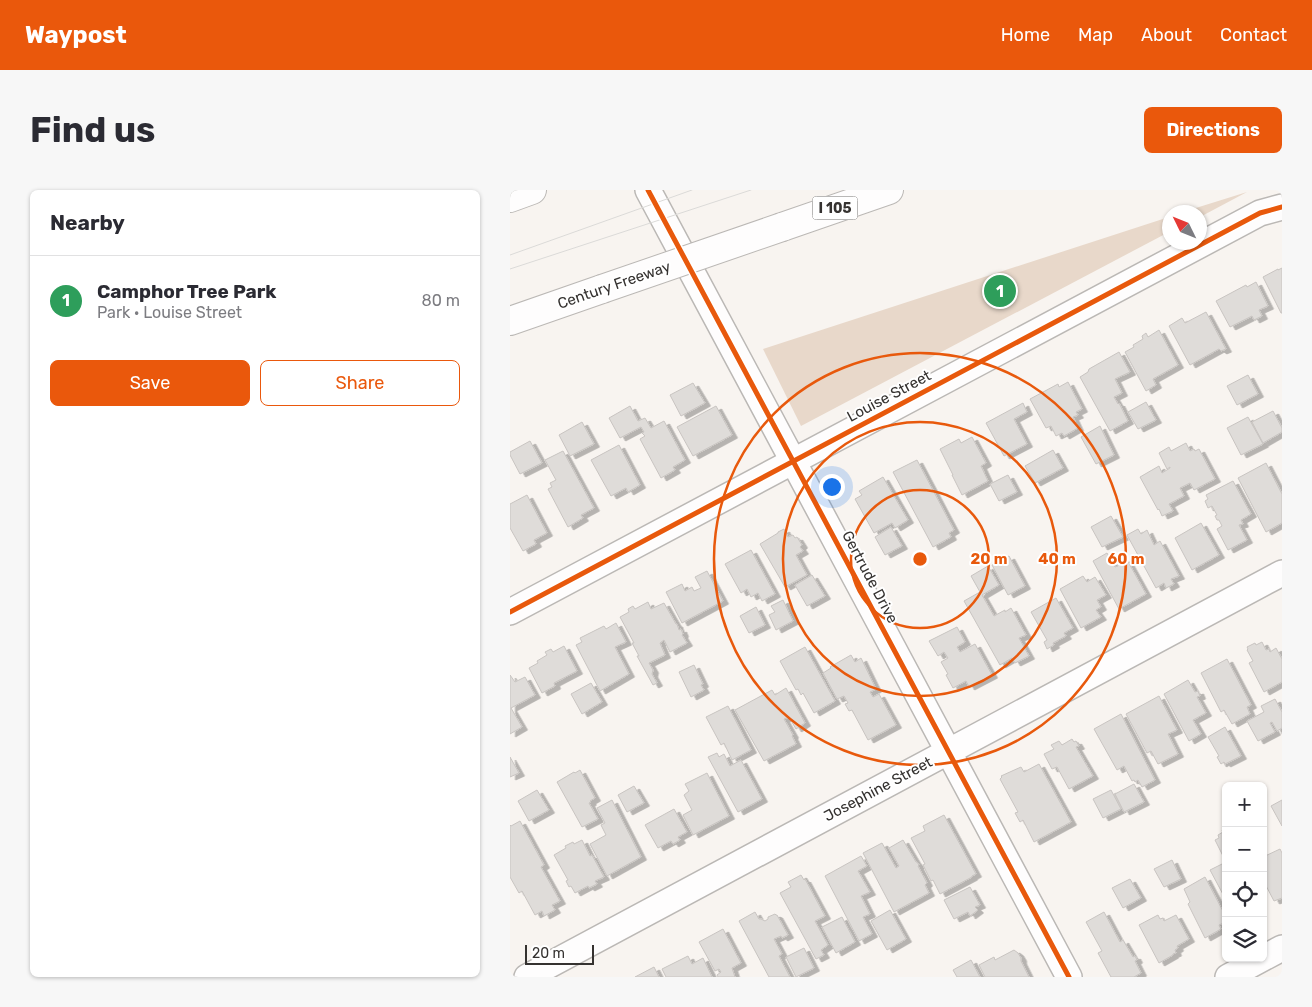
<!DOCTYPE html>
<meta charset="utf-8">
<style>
:root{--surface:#fff;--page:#f7f7f7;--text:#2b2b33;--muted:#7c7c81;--line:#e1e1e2;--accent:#ea580c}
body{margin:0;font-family:Rubik,sans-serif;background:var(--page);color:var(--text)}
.controls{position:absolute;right:15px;bottom:15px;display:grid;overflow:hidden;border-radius:8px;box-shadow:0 1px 4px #0004}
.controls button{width:45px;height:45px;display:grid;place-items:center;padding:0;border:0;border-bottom:1px solid var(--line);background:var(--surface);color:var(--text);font:25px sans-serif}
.compass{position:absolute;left:652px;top:15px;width:45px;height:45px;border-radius:50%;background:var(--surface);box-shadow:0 1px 4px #0004;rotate:313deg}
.scale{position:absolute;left:15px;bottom:12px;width:69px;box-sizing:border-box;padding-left:5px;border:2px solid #353230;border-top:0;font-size:14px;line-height:18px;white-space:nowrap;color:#353230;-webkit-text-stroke:4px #fff;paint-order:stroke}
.you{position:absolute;left:321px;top:296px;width:18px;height:18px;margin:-12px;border:4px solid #fff;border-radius:50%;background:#1a73e8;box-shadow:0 0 0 8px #1a73e833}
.badge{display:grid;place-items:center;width:32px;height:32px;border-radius:50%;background:var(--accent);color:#fff;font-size:16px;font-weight:700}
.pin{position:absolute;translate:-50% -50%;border:2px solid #fff;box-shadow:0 1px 5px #0006}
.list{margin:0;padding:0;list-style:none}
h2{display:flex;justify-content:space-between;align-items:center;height:65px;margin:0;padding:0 20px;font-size:21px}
h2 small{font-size:16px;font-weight:400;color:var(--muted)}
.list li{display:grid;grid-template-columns:32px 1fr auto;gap:15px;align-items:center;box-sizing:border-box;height:90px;padding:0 20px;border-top:1px solid var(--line)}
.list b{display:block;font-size:19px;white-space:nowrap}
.list p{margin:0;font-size:16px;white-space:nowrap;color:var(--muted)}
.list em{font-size:16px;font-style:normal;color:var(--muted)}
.actions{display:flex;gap:10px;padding:15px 20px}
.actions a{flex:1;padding:11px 0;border:1px solid var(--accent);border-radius:8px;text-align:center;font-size:18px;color:var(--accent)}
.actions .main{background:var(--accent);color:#fff}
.icon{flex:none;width:28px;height:28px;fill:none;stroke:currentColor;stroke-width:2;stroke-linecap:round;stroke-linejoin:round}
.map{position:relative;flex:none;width:772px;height:787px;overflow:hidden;border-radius:8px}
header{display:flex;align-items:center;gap:30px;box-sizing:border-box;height:70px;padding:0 25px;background:var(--accent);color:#fff}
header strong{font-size:24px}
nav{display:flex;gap:28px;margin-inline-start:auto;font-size:18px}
.intro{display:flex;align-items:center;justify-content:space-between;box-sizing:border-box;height:120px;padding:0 30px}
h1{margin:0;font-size:35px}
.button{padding:12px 22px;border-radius:8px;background:var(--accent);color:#fff;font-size:18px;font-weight:700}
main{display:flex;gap:30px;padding:0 30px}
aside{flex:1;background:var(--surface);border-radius:8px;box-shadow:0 1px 4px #0004}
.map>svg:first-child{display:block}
.green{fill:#e8d8ca}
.building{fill:#dfdcd9;stroke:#c8c4c1;filter:url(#shadow)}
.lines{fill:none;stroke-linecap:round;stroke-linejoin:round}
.street-casing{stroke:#bbb8b5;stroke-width:28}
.highway-casing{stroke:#bbb8b5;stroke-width:30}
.street{stroke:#fefdfd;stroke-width:25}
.highway{stroke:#fefdfd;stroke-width:28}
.tram{stroke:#dbdad8;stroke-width:1}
.highway-bridge-casing{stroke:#bbb8b5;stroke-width:30;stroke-linecap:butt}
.highway-bridge{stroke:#fefdfd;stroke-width:28}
.cycleway-casing{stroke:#fff;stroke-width:8}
.cycleway{stroke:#e8590c;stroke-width:5}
.ring{fill:none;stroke:#e8590c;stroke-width:2.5}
.labels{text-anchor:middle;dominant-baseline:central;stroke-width:4;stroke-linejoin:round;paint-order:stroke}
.shield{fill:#fff;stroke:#72706e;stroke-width:1}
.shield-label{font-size:14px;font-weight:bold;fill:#353230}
.street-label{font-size:15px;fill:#353230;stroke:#fff}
.centre{fill:#e8590c;stroke:#fff;stroke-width:2.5}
.ring-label{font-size:15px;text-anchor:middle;font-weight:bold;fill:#e8590c;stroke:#fff;stroke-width:4;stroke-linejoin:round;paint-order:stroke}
</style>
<header>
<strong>Waypost</strong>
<nav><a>Home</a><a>Map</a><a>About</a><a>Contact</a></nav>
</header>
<div class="intro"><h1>Find us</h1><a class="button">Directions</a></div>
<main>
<aside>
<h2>Nearby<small></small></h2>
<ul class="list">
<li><span class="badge" style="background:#2e9e5b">1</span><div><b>Camphor Tree Park</b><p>Park · Louise Street</p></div><em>80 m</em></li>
</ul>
<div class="actions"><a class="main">Save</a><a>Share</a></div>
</aside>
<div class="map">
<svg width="772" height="787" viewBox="0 0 772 787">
<defs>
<filter id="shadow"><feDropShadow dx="5.5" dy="3" stdDeviation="0" flood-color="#0004"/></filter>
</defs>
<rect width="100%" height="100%" fill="#f8f4f0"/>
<g class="green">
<path d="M737 2 690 27 689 22H673Z"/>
<path d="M659 27V42L291 236 253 159Z"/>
</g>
<g class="building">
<path d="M772 78V123H771L753 87 768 79V80Z"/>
<path d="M746 92 758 116 749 120 752 126 744 130 742 126 720 137 706 111 736 95 737 97Z"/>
<path d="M696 122 716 159 711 161 709 159 680 175 659 136 672 128 675 133Z"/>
<path d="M649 140 668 175 643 189 646 195 636 201 615 162 624 157 623 155 633 149 632 146 636 143 638 147Z"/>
<path d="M609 162 620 182 605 189 612 203 604 207 608 214 609 213 618 231 600 241 570 187 578 182 579 179Z"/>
<path d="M738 185 748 204 727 215 717 196Z"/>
<path d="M558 192 572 219 566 222 568 225 563 227 568 238 554 246 552 243 546 246 541 236 536 238 520 209 548 194 549 197Z"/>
<path d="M183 193 195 213 171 226 160 205Z"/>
<path d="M636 212 646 230 628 239 618 222Z"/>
<path d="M513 213 517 222 504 229 517 254 494 266 476 233Z"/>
<path d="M120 216 128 231 135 228 141 238 154 231 175 270 163 277 165 280 151 288 130 249 135 246 132 243 134 242 131 237 110 248 99 228Z"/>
<path d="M206 216 222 245 183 266 167 237Z"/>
<path d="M763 221 772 238V242L753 253 742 232Z"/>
<path d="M738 227 753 254 731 265 717 238Z"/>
<path d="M72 232 84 254 60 266 49 245Z"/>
<path d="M590 236 604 265 586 274 571 247Z"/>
<path d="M462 247 476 273 471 276 478 291 452 305 442 285H443L430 259 449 249 451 253Z"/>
<path d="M20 251 32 273 10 284 0 265V262Z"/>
<path d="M676 253 680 261 684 259 685 261 689 259 705 289 684 300 680 293 670 298 674 306 659 314 663 321 652 326 649 319 648 320 630 287 649 276 652 283 660 278V277L657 279 649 263 659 257 661 261Z"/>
<path d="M109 255 130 295 118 302 116 298 101 306 81 270Z"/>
<path d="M543 260 553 278 525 293 515 276Z"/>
<path d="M53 261 84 318 71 325 73 328 58 337 38 299 42 297 40 293 46 290 35 270Z"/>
<path d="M407 270 444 340 439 343 441 347 423 357 383 282Z"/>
<path d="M756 273 772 304V333L756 342 728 288Z"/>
<path d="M498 285 507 302 489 311 480 294Z"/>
<path d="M373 287 398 330 385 338 382 333 364 343 345 309 352 305 349 301Z"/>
<path d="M723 291 741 324 731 330 733 334 729 335 737 350 718 360 707 339 712 336 709 330H707L705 326 707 325 702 316 698 318 695 311 698 309 696 305Z"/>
<path d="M17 305 37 343 24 350 26 354 13 361 0 338V314Z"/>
<path d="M601 326 613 347 592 357 581 337Z"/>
<path d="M691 333 709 365 682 380 665 348Z"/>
<path d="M381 337 392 356 375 365 365 347Z"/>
<path d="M274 339 278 347 283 345 285 348 287 347 292 355 290 357 293 361 286 365 297 385 275 397 250 354 268 343V342Z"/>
<path d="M628 339 631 344 637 340 644 355 650 351 669 386 661 389 664 394 656 398 654 393 646 398 617 345Z"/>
<path d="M241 360 265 404 252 411 248 403 241 407 237 399 231 403 215 374Z"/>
<path d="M597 363 605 377 608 376 606 373 616 368 636 404 609 419 583 371Z"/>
<path d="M499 366 515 396 498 405 482 375Z"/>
<path d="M478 376 489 395 472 405 484 426 495 420V422L501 418 516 445 509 448 519 466 505 473 502 468 490 475 454 411 470 402 461 386Z"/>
<path d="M197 381 213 411 172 433 156 402 172 394 175 401 182 397 184 401 191 398 185 387Z"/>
<path d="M302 385 315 406 297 416 285 395Z"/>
<path d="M573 386 577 392 585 387 596 405 587 410 591 417 586 420 591 427 571 438 550 399Z"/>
<path d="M546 408 563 438 554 443 556 446 543 453 544 455 537 459 534 452 537 450 521 422Z"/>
<path d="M273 410 283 431 266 440 259 425 265 422 261 416Z"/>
<path d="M138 412 141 419 154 413 166 434H167L169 440 171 439 173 444 172 445 177 453 160 462 154 450 150 453 155 465 139 473 143 480 142 484 147 493 143 495 127 466H129L122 453H124L110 427 119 422 118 419 123 416 125 419Z"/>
<path d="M246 417 255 435 239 443 230 426Z"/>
<path d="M106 433 116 452 105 457 119 484 90 501 66 455 72 452 70 448 94 436 96 439Z"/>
<path d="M447 437 455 452 447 457 450 462 465 454 482 485 459 497 456 491 443 498 436 485 438 484 431 472 438 468 434 462 428 466 419 451Z"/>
<path d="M752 452 756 460 759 459 760 462 766 458 772 469V492L754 502 739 473 743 471 737 460 738 459 737 457 745 453 746 455Z"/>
<path d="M54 456 67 481 44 493 45 496 32 503 19 478 28 473 27 471 37 465 35 462 41 459 43 462Z"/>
<path d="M295 457 325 511 304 523 293 503 291 505 288 499 286 500 270 471Z"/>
<path d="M341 465 345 472 351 468 366 499 360 502 363 507 369 504 386 535 358 550 342 520 339 521 335 514 338 513 334 506 327 509 313 483 321 478 320 477Z"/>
<path d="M717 469 741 515 737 517 740 524 722 534 714 520 711 522 691 483Z"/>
<path d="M184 475 193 494 191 495 194 500 181 507 169 482Z"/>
<path d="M0 485 5 492 15 487 25 505 1 518 12 537 0 544Z"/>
<path d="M678 490 685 502 688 501 690 506 687 507 696 523 683 530 691 544 679 551 654 504Z"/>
<path d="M81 493 92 512 72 524 61 504Z"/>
<path d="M276 498 295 533 286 539 279 527 274 529 283 545 282 546 286 554 254 571 225 520 262 500 265 505Z"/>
<path d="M649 506 667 540 658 544 668 564 648 574 641 561 637 563 616 524Z"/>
<path d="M765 509 772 522V538L767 541 762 532 760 533 765 542 748 551 737 531 754 522 751 516Z"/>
<path d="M218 516 241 560 222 570 214 553 211 555 196 527Z"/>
<path d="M611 524 645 590 632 597 628 590 625 592 624 590 622 591 614 576 607 580 584 539Z"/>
<path d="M715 537 731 566 715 574 714 572 711 574 707 567 709 566 698 547Z"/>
<path d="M562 549 564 552 566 551 569 556 566 557 583 586 559 599 547 577 542 579 534 564 544 559 541 555 549 551 552 555Z"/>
<path d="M207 563 209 567 214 564 220 576 231 570 252 609 228 622 198 567Z"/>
<path d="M0 567 9 583 0 587Z"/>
<path d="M529 574 561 632 524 652 513 630 510 632 505 623 508 622 490 589 492 587 491 586 511 577 514 582Z"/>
<path d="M70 580 85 608 80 611 81 612 79 613 88 629 72 637 47 592 64 582 65 583Z"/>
<path d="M197 583 219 626 183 645 173 625 182 620 174 605 179 601 175 594Z"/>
<path d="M624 594 634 612 614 622 605 604Z"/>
<path d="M124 596 134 613 117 622 108 605Z"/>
<path d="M27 600 39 620 19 631 8 611Z"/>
<path d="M601 600 611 619 593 628 583 609Z"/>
<path d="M102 610 131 667 97 686 80 654 96 645 91 635 95 633 87 618Z"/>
<path d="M772 610V636L761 616Z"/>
<path d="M164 619 177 642 168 647 170 650 163 654 161 651 148 658 135 635Z"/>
<path d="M434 625 466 684 462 686V687L430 704 423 690 421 691 413 675 415 674 401 648 415 641 413 636Z"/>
<path d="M10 631 34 675 31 677 50 711 42 715 45 720 34 726 32 721 25 725 12 701 9 703 0 687V635L1 636Z"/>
<path d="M716 638V667L714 668 705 650 709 648 708 645 713 642 712 640Z"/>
<path d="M72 650 80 666 82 665 94 687 85 691 87 694 79 698 78 696 65 703 61 696 59 697 56 691 58 690 44 665 56 658 55 656 63 652 64 654Z"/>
<path d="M393 650 406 672H407L409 675 408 676 417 693 415 695 419 703 384 722 353 663 372 653 386 678 389 676 379 658Z"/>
<path d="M770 659 772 663V708L764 711 753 690V667Z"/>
<path d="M351 666 357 676 348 681 360 702 351 706 360 724 353 727 362 744 349 751 315 686Z"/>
<path d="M662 670 671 689 654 697 644 679Z"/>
<path d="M716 672V710L700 680Z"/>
<path d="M291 685 294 690 295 689 315 726 305 731 318 755 311 760 314 765 306 769 270 703 281 697 278 692Z"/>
<path d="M695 687 716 727V732L709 735 711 739 695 748 678 714 680 712 674 699Z"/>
<path d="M620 689 631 708 613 718 602 698Z"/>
<path d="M460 697 470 715 465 717 468 720 460 726 458 722 444 729 434 710Z"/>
<path d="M380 720 396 749 377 760 361 731Z"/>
<path d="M245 722 249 729H251L255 731 258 729V727L265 724 266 725H267L278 745 272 748 271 746 264 749 272 764 269 766 280 787H259L229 731Z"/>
<path d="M594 722 610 752 613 750 623 767 625 766 627 770 625 771 631 783 624 787H601L588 763 592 761 576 732Z"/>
<path d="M648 725 650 729 653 728 654 731 666 725 679 749 667 756 668 758 665 760 666 763 663 764V765L649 773 629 735Z"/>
<path d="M332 727 345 752 326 763 312 737Z"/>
<path d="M213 739 231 773 222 778 225 787H208L207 785 211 782 209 779 205 781 189 752Z"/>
<path d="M294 758 304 778 286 787 276 767Z"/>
<path d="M504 760 508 763 511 768V771L519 787H475L469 775 484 767 485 770Z"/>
<path d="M178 766 182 774 193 768 202 787H156L152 779Z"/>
<path d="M461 770 470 787H447L443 780Z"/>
<path d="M144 777 149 787H125Z"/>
</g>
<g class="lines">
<defs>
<g id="street">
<path d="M138 0C279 262 418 525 559 787"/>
<path d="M0 422 750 23 772 17"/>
<path d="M17 787 772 383"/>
<path d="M718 787 772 758"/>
</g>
<g id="highway">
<path d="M0 8 22 0"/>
<path d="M272 37 379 0"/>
<path d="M0 131 92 99"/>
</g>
</defs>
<use href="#street" class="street-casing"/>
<use href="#highway" class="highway-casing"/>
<use href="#street" class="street"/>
<use href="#highway" class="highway"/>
<g class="tram">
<path d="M0 65 182 0"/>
<path d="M0 79 241 0"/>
</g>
<defs>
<path id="highway-bridge" d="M92 99 272 37"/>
</defs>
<use href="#highway-bridge" class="highway-bridge-casing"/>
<use href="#highway-bridge" class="highway-bridge"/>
<defs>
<g id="cycleway">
<path d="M138 0C279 262 418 525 559 787"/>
<path d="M0 422 750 23 772 17"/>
</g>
</defs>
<use href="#cycleway" class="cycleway-casing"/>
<use href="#cycleway" class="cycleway"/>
</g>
<g class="ring">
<circle cx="410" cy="369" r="69"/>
<circle cx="410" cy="369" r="137"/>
<circle cx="410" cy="369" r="206"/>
</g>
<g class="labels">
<rect class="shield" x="302.5" y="6.5" width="45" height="23" rx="4"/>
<g class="shield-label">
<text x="325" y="18">I 105</text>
</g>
<g class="street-label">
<text transform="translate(104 95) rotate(-19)">Century Freeway</text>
<text transform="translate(379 206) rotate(-28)">Louise Street</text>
<text transform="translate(360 387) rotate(62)">Gertrude Drive</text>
<text transform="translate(368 599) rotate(-28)">Josephine Street</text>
</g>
</g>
<circle cx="410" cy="369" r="8" class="centre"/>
<g class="ring-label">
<text x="479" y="374">20 m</text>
<text x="547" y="374">40 m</text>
<text x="616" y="374">60 m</text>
</g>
</svg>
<div class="controls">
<button>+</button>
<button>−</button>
<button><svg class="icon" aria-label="locate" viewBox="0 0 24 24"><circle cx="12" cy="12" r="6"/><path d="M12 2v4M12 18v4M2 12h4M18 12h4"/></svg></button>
<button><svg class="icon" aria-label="layers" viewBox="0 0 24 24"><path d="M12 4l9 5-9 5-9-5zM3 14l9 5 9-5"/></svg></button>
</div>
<svg class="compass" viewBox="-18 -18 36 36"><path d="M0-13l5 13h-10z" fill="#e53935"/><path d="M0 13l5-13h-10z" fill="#7c7c81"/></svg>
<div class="scale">20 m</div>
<div class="you"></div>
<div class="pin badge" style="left:490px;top:101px;background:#2e9e5b">1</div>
</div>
</main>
